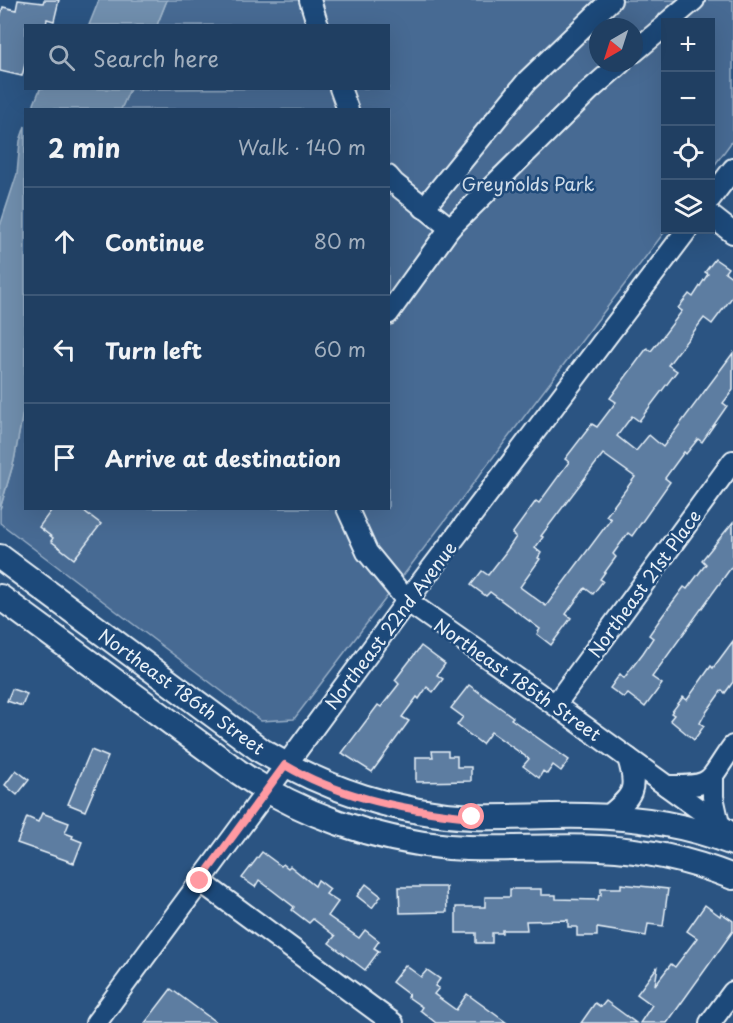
<!DOCTYPE html>
<meta charset="utf-8">
<style>
:root{--surface:#203f62;--page:#2d4a6b;--text:#f1f3f6;--muted:#a2afbe;--line:#3d5877}
body{margin:0;font-family:"Playpen Sans",sans-serif;background:var(--page);color:var(--text)}
.controls{position:absolute;right:18px;top:18px;display:grid;overflow:hidden;border-radius:0px;box-shadow:0 6px 24px #0002}
.controls button{width:54px;height:54px;display:grid;place-items:center;padding:0;border:0;border-bottom:2px solid var(--line);background:var(--surface);color:var(--text);font:30px sans-serif}
.compass{position:absolute;left:589px;top:18px;width:54px;height:54px;border-radius:50%;background:var(--surface);box-shadow:0 6px 24px #0002;rotate:219deg}
.stop{position:absolute;width:18px;height:18px;margin:-14px;border:4px solid #ff9aa2;border-radius:50%;background:#fff}
.stop.end{background:#ff9aa2;border-color:#fff;box-shadow:0 2px 6px #0008}
.list{margin:0;padding:0;list-style:none}
h2{display:flex;justify-content:space-between;align-items:center;height:78px;margin:0;padding:0 24px;font-size:26px}
h2 small{font-size:20px;font-weight:400;color:var(--muted)}
.list li{display:grid;grid-template-columns:39px 1fr auto;gap:18px;align-items:center;box-sizing:border-box;height:108px;padding:0 24px;border-top:2px solid var(--line)}
.list b{display:block;font-size:22px;white-space:nowrap}
.list em{font-size:20px;font-style:normal;color:var(--muted)}
.icon{flex:none;width:33px;height:33px;fill:none;stroke:currentColor;stroke-width:2;stroke-linecap:round;stroke-linejoin:round}
.map{position:relative;flex:none;width:733px;height:1023px;overflow:hidden}
.search{position:absolute;background:var(--surface);box-shadow:0 6px 24px #0002;left:24px;top:24px;width:366px;height:66px;display:flex;align-items:center;gap:15px;box-sizing:border-box;padding:0 21px;border-radius:0px;color:var(--muted);font-size:22px}
.panel{position:absolute;background:var(--surface);box-shadow:0 6px 24px #0002;left:24px;top:108px;width:366px;height:402px;border-radius:0px}
.map>svg:first-child{display:block}
.green{fill:#476b93;stroke:#98aec6;stroke-width:1.5;fill-rule:evenodd}
.water{fill:#708ead;stroke:#a0b6cb;stroke-width:1.5}
.building{fill:#5d7da1;stroke:#e8f1f8;stroke-width:1.5;fill-rule:evenodd}
.lines{fill:none;stroke-linecap:round;stroke-linejoin:round}
.minor-casing{stroke:#e8f1f8;stroke-width:24}
.major-casing{stroke:#e8f1f8;stroke-width:28}
.minor{stroke:#1f4a7a;stroke-width:20}
.major{stroke:#1f4a7a;stroke-width:24}
.route{stroke:#ff9aa2;stroke-width:8}
.labels{text-anchor:middle;dominant-baseline:central;stroke-width:5;stroke-linejoin:round;paint-order:stroke}
.park-label{font-size:18px;fill:#d0dde9;stroke:#1f4a7a}
.street-label{font-size:18px;fill:#e8f1f8;stroke:#1f4a7a}
</style>
<div class="map">
<svg width="733" height="1023" viewBox="0 0 733 1023">
<rect width="100%" height="100%" fill="#2b5482"/>
<filter id="ink" filterUnits="userSpaceOnUse"><feTurbulence type="fractalNoise" baseFrequency=".0167" numOctaves="2"/><feDisplacementMap in="SourceGraphic" scale="12" xChannelSelector="R" yChannelSelector="G"/><feConvolveMatrix kernelMatrix="1 2 1 2 8 2 1 2 1" color-interpolation-filters="sRGB"/></filter>
<g filter="url(#ink)">
<path class="green" d="M167 0H733V140L711 170 710 22H666V230L294 719 261 721 0 523V509L14 461 25 401 26 508H388V110L121 109 130 89 388 88V26L157 25ZM598 27H634V63H598Z"/>
<g class="water">
<path d="M99 0H167L157 25H89Z"/>
<path d="M40 89V88L130 89 121 109H32Z"/>
<path d="M25 126V401L14 461 0 509V226L17 174 20 141Z"/>
</g>
<g class="building">
<path d="M18 0 43 3 44 0H59L54 21 47 19 46 26H26V61L22 76 0 71V18L3 7 16 10Z"/>
<path d="M715 259 728 268 725 272 733 278V296L712 324 704 318 668 365 677 371 639 421 632 416 617 436 636 451 649 435 663 447 733 353V390L723 403 727 406 702 442 698 439 686 454 684 452 665 478 670 482 632 536 628 533 613 554 616 557 600 579 603 581 593 594 585 588 566 614 571 618 551 645 537 634 540 629 490 592 486 596 471 585 482 571 488 575 505 553 516 537 512 534 536 501 539 503 569 462 565 459 592 424 597 427 616 402 610 398 647 348 651 351 663 336 682 311 678 308 689 294 693 297 708 274 705 272ZM603 454 635 477 606 516 611 519 546 606 520 587 540 559 538 558 541 553 535 548 543 537 541 536Z"/>
<path d="M53 508H80L101 524 74 559 51 541 53 538 39 527Z"/>
<path d="M733 522V565L652 677 662 684 645 707 628 694 624 698 610 688 620 674 624 678 643 653 653 638 649 635 663 615 684 587 687 589 706 564 702 560Z"/>
<path d="M733 641V682L725 693 722 690 705 714 700 723 704 726 694 740 670 720 674 715 671 713 683 697 687 700 711 666 713 668Z"/>
<path d="M421 646 445 664 437 675 443 679 433 692 427 687 419 699 417 697 402 717 409 721 372 772 342 753 378 705 381 707 399 684 395 680Z"/>
<path d="M469 685 513 717 511 719 569 760 561 771 553 765 547 774 543 771 539 778 523 766 529 759 491 732 482 744 457 725 463 717 451 708Z"/>
<path d="M12 689 27 694 22 706 7 701Z"/>
<path d="M91 750 108 757 85 811 68 804Z"/>
<path d="M432 751H448V756H457V767H471V781L416 782V757H433Z"/>
<path d="M16 770 29 780 17 795 5 785Z"/>
<path d="M42 813 69 823 65 833 73 836 72 838 82 842 74 863 17 843 27 817 38 822Z"/>
<path d="M262 852 281 866 283 864 288 868 290 866 315 886 318 880 330 889 326 894 338 902 328 916 359 938 365 930 379 941 374 948 379 951 365 970 329 943 335 936 313 919 309 923 292 910 294 907 259 880 255 887 242 878Z"/>
<path d="M366 884 381 896 372 908 357 896Z"/>
<path d="M621 884 668 889 663 926 648 924 646 936 597 928V936H577V927H568V920L526 921 527 930H502V933H492V943H476V933H456V907H485V897H510V889H541V895H556V899L598 900 599 895H601V888H621Z"/>
<path d="M399 887H446L447 912 400 913Z"/>
<path d="M705 905 720 916 721 913 733 921V931L667 1023H640L652 1005 637 994 658 966 655 985 671 964 675 967 697 938 687 931Z"/>
<path d="M405 965 421 977 427 970 440 979 435 986 439 988 434 994 456 1010 467 994 507 1023H436L420 1010 422 1007 408 997 409 995 392 982Z"/>
<path d="M171 989 217 1023H145Z"/>
<path d="M606 1001 636 1023H581L595 1003 601 1007Z"/>
</g>
<g class="lines">
<defs>
<g id="minor">
<path d="M310 0 318 26"/>
<path d="M668 22 694 0"/>
<path d="M634 52 666 25"/>
<path d="M340 88 348 110"/>
<path d="M388 176 394 183 450 228 590 90 621 63"/>
<path d="M710 199 733 169"/>
<path d="M424 208 527 81 611 0"/>
<path d="M710 215 733 233"/>
<path d="M388 314 450 228"/>
<path d="M347 508 367 552 407 601 555 705 733 834"/>
<path d="M555 705 733 461"/>
<path d="M713 778V797L719 824"/>
<path d="M667 786C716 787 707 781 733 746"/>
<path d="M607 817C633 795 638 791 628 758"/>
<path d="M200 881 393 1023"/>
<path d="M96 1023 407 601 687 230"/>
<path d="M710 1023 733 992"/>
</g>
<g id="major">
<path d="M0 557 262 751C325 789 399 814 473 817 510 818 548 815 586 816 635 817 687 825 733 843"/>
<path d="M0 597 237 771C299 814 374 840 449 847 499 851 550 845 600 848 646 850 690 860 733 877"/>
</g>
</defs>
<use href="#minor" class="minor-casing"/>
<use href="#major" class="major-casing"/>
<use href="#minor" class="minor"/>
<use href="#major" class="major"/>
</g>
</g>
<g class="lines" filter="url(#ink)">
<path class="route" d="M200 881 285 765C340 798 408 811 472 817"/>
</g>
<g class="labels">
<g class="park-label">
<text x="528" y="183">Greynolds Park</text>
</g>
<g class="street-label">
<text transform="translate(644 583) rotate(-54)">Northeast 21st Place</text>
<text transform="translate(390 625) rotate(-53)">Northeast 22nd Avenue</text>
<text transform="translate(518 679) rotate(35)">Northeast 185th Street</text>
<text transform="translate(182 691) rotate(36)">Northeast 186th Street</text>
</g>
</g>
</svg>
<div class="controls">
<button>+</button>
<button>−</button>
<button><svg class="icon" aria-label="locate" viewBox="0 0 24 24"><circle cx="12" cy="12" r="6"/><path d="M12 2v4M12 18v4M2 12h4M18 12h4"/></svg></button>
<button><svg class="icon" aria-label="layers" viewBox="0 0 24 24"><path d="M12 4l9 5-9 5-9-5zM3 14l9 5 9-5"/></svg></button>
</div>
<svg class="compass" viewBox="-18 -18 36 36"><path d="M0-13l5 13h-10z" fill="#e53935"/><path d="M0 13l5-13h-10z" fill="#a2afbe"/></svg>
<div class="stop" style="left:472px;top:817px"></div>
<div class="stop end" style="left:200px;top:881px"></div>
<div class="search"><svg class="icon" aria-label="search" viewBox="0 0 24 24"><circle cx="10" cy="10" r="6"/><path d="M15 15l6 6"/></svg>Search here</div>
<section class="panel">
<h2>2 min<small>Walk · 140 m</small></h2>
<ul class="list">
<li><svg class="icon" aria-label="ahead" viewBox="0 0 24 24"><path d="M12 20V5M6 11l6-6 6 6"/></svg><div><b>Continue</b></div><em>80 m</em></li>
<li><svg class="icon" aria-label="left" viewBox="0 0 24 24"><path d="M17 20v-9H6M10 6l-5 5 5 5"/></svg><div><b>Turn left</b></div><em>60 m</em></li>
<li><svg class="icon" aria-label="arrive" viewBox="0 0 24 24"><path d="M6 21V4h12l-3 4 3 4H6"/></svg><div><b>Arrive at destination</b></div></li>
</ul>
</section>
</div>
